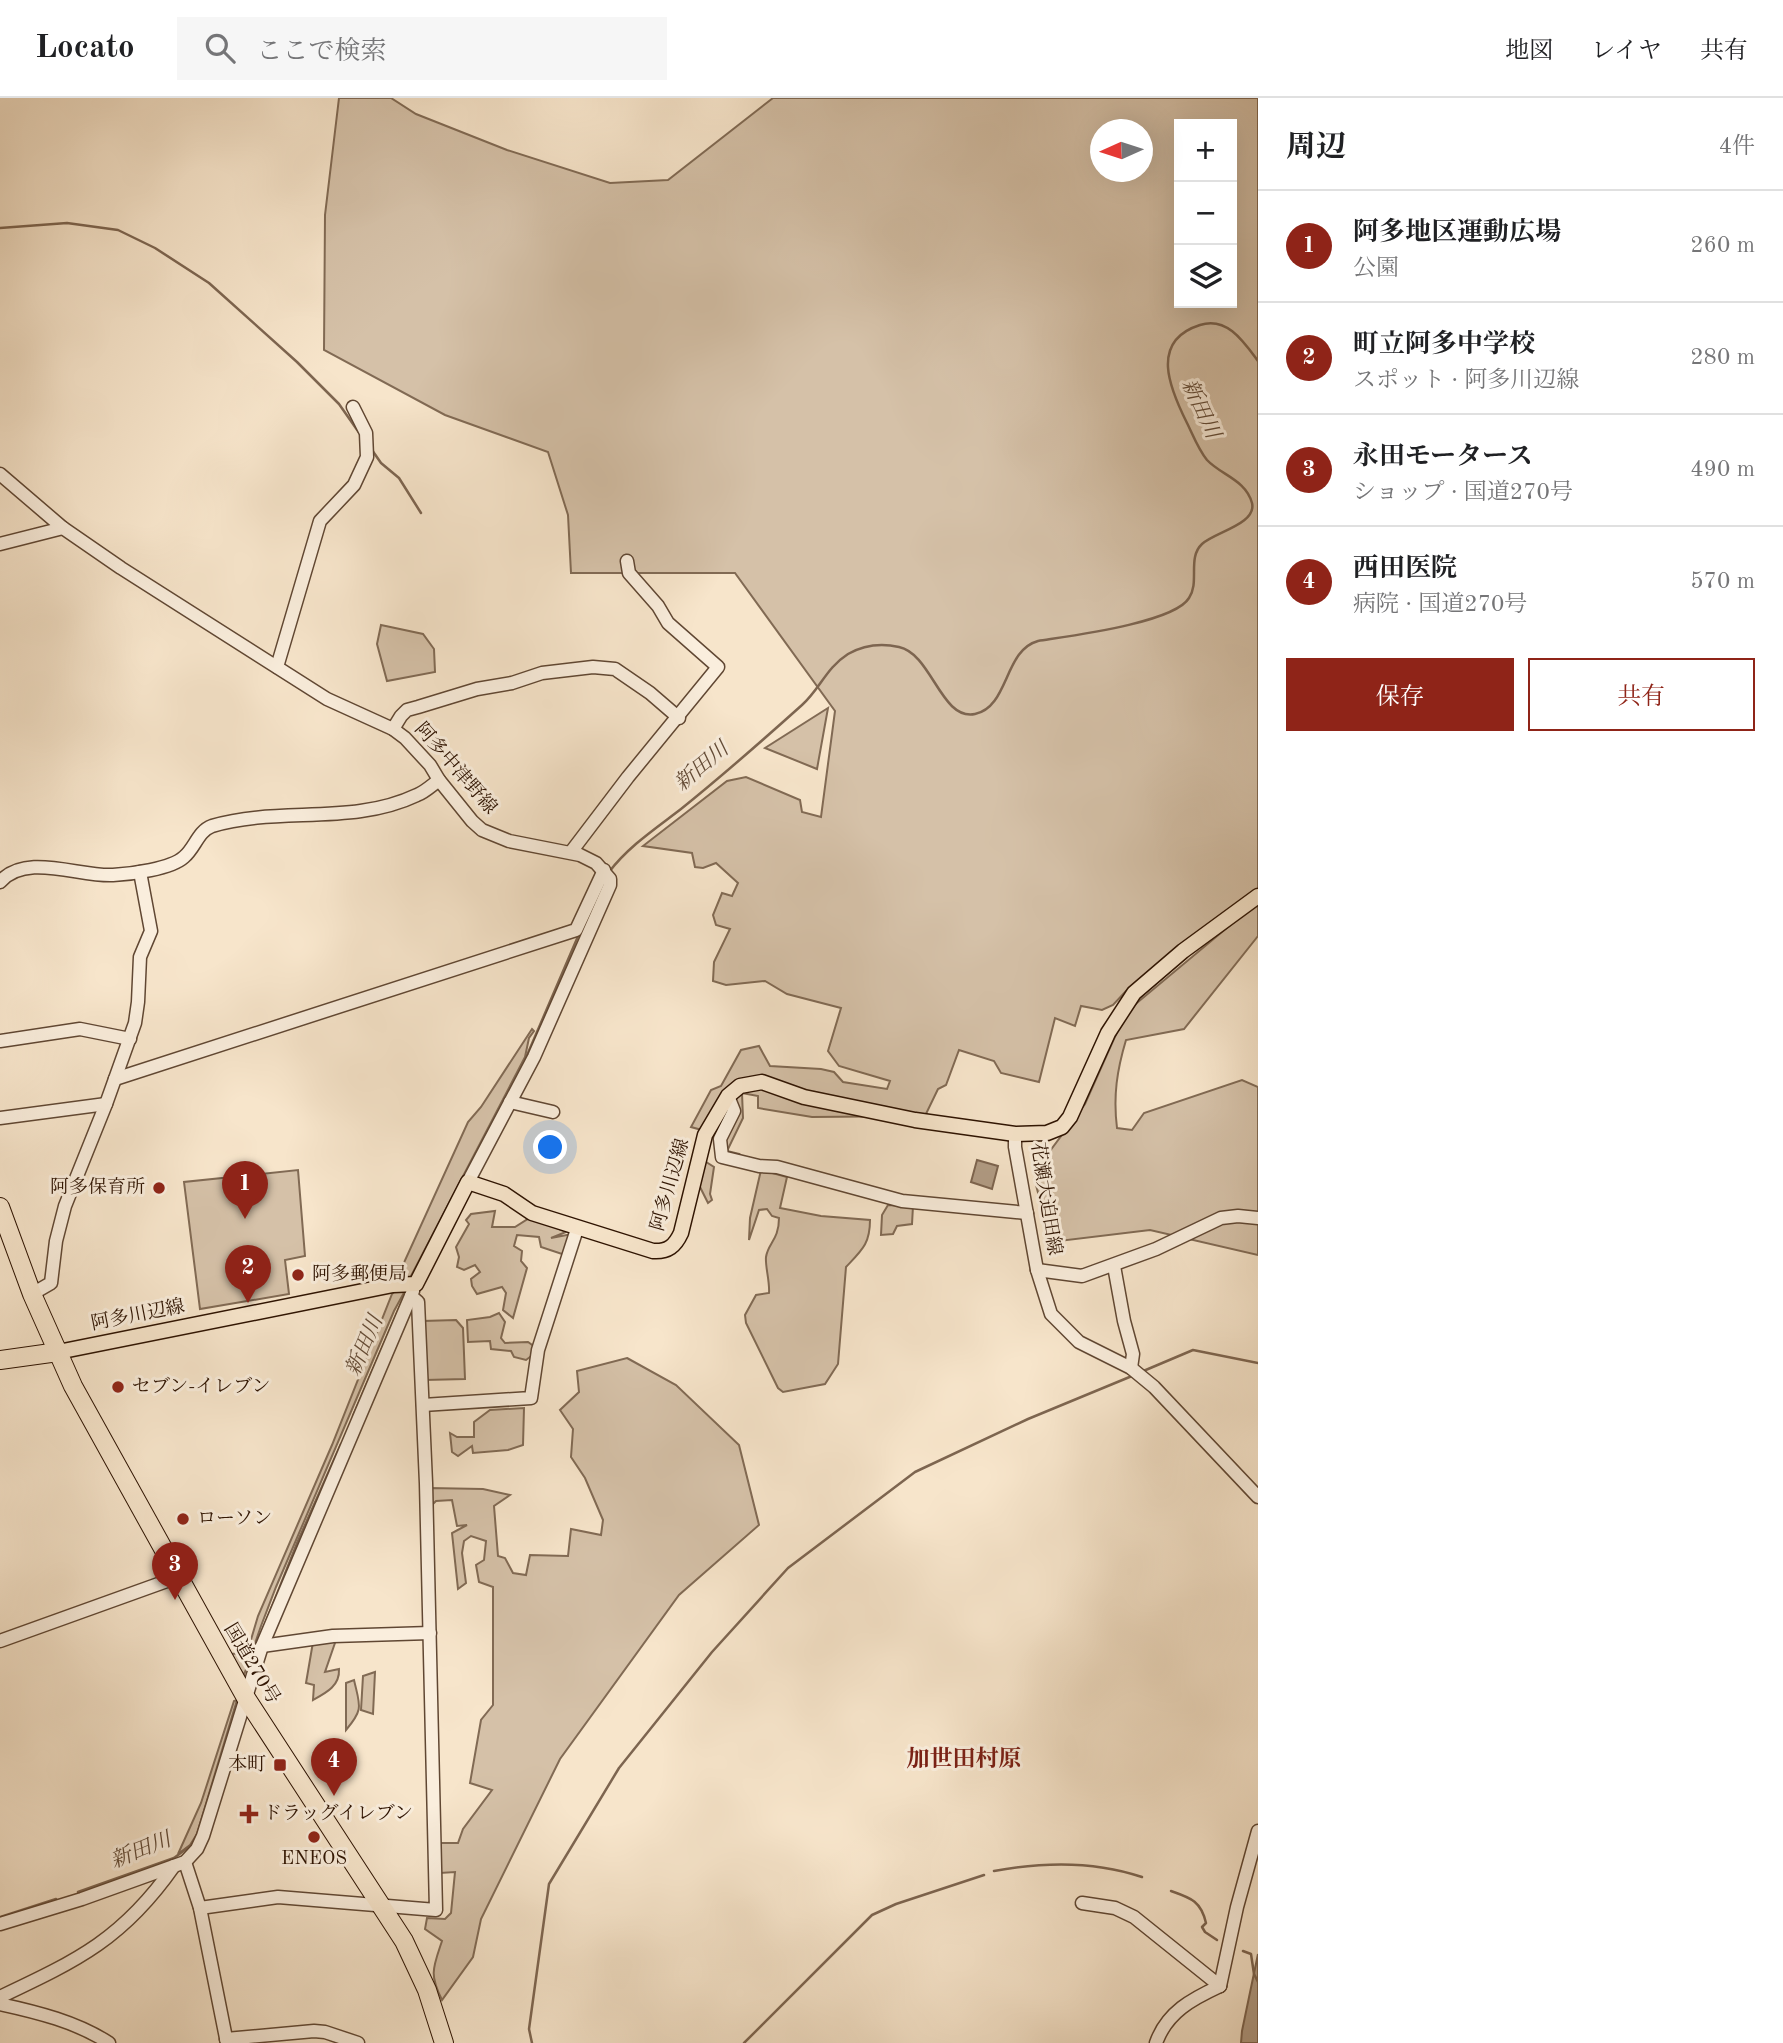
<!DOCTYPE html>
<html lang="ja">
<meta charset="utf-8">
<style>
:root{--surface:#fff;--page:#f6f6f6;--text:#202124;--muted:#757577;--line:#e0e0e0;--accent:#8f2418}
body{margin:0;font-family:"Old Standard TT","Noto Serif JP",serif;background:var(--page);color:var(--text)}
.controls{position:absolute;right:21px;top:21px;display:grid;overflow:hidden;border-radius:0px;box-shadow:0 7px 28px #0002}
.controls button{width:63px;height:63px;display:grid;place-items:center;padding:0;border:0;border-bottom:2px solid var(--line);background:var(--surface);color:var(--text);font:35px sans-serif}
.compass{position:absolute;left:1090px;top:21px;width:63px;height:63px;border-radius:50%;background:var(--surface);box-shadow:0 7px 28px #0002;rotate:267deg}
.you{position:absolute;left:551px;top:1050px;width:24px;height:24px;margin:-18px;border:5px solid #fff;border-radius:50%;background:#1a73e8;box-shadow:0 0 0 10px #1a73e833}
.badge{display:grid;place-items:center;width:46px;height:46px;border-radius:50%;background:var(--accent);color:#fff;font-size:23px;font-weight:700}
.pin{position:absolute;translate:-50% -58px;filter:drop-shadow(0 2px 4px #0008)}
.pin::after{content:'';position:absolute;top:37px;width:24px;height:21px;background:inherit;clip-path:polygon(0 0,100% 0,50% 100%)}
.list{margin:0;padding:0;list-style:none}
h2{display:flex;justify-content:space-between;align-items:center;height:91px;margin:0;padding:0 28px;font-size:30px}
h2 small{font-size:23px;font-weight:400;color:var(--muted)}
.list li{display:grid;grid-template-columns:46px 1fr auto;gap:21px;align-items:center;box-sizing:border-box;height:112px;padding:0 28px;border-top:2px solid var(--line)}
.list b{display:block;font-size:26px;white-space:nowrap}
.list p{margin:0;font-size:23px;white-space:nowrap;color:var(--muted)}
.list em{font-size:23px;font-style:normal;color:var(--muted)}
.actions{display:flex;gap:14px;padding:21px 28px}
.actions a{flex:1;padding:16px 0;border:2px solid var(--accent);border-radius:0px;text-align:center;font-size:24px;color:var(--accent)}
.actions .main{background:var(--accent);color:#fff}
.icon{flex:none;width:38px;height:38px;fill:none;stroke:currentColor;stroke-width:2;stroke-linecap:round;stroke-linejoin:round}
.map{position:relative;flex:none;width:1258px;height:1945px;overflow:hidden}
header{display:flex;align-items:center;gap:42px;box-sizing:border-box;height:98px;padding:0 35px;background:var(--surface);border-bottom:2px solid var(--line)}
header strong{font-size:33px}
nav{display:flex;gap:38px;margin-inline-start:auto;font-size:24px}
.search{width:490px;height:63px;background:var(--page);display:flex;align-items:center;gap:18px;box-sizing:border-box;padding:0 24px;border-radius:0px;color:var(--muted);font-size:26px}
main{display:flex}
aside{flex:1;background:var(--surface)}
.map>svg:first-child{display:block}
.green{fill:#d5c1a8;stroke:#816a54;stroke-width:2;fill-rule:evenodd}
.water{fill:#b29d86;stroke:#7d6550;stroke-width:2}
.lines{fill:none;stroke-linecap:round;stroke-linejoin:round}
.stream{stroke:#7d6550;stroke-width:2.5}
.minor-casing{stroke:#604733;stroke-width:15}
.major-casing{stroke:#2d1200;stroke-width:17}
.highway-casing{stroke:#2d1200;stroke-width:20}
.minor{stroke:#faeedd;stroke-width:12}
.major{stroke:#f7e5cb;stroke-width:14}
.highway{stroke:#f7e5cb;stroke-width:18}
.poi-dot{fill:#8f2418;stroke:#faeedd;stroke-width:2.5}
.labels{text-anchor:middle;dominant-baseline:central;stroke-width:6;stroke-linejoin:round;paint-order:stroke}
.street-label{font-size:19px;fill:#2d1200;stroke:#faeedd}
.poi-label{font-size:19px;fill:#2d1200;stroke:#faeedd;text-anchor:start}
.water-label{font-size:21px;font-style:italic;fill:#624a36;stroke:#faeedd}
.quarter-label{font-size:23px;font-weight:bold;fill:#7a1f14;stroke:#faeedd}
</style>
<header>
<strong>Locato</strong>
<div class="search"><svg class="icon" aria-label="search" viewBox="0 0 24 24"><circle cx="10" cy="10" r="6"/><path d="M15 15l6 6"/></svg>ここで検索</div>
<nav><a>地図</a><a>レイヤ</a><a>共有</a></nav>
</header>
<main>
<div class="map">
<svg width="1258" height="1945" viewBox="0 0 1258 1945">
<rect width="100%" height="100%" fill="#f7e5cb"/>
<filter id="stains"><feTurbulence type="fractalNoise" baseFrequency=".00286" numOctaves="4"/><feColorMatrix values="0 0 0 0 .2 0 0 0 0 .09 0 0 0 0 .02 0 0 0 .5 -.17"/></filter>
<radialGradient id="worn" r=".72"><stop offset=".6" stop-color="#630" stop-opacity="0"/><stop offset="1" stop-color="#630" stop-opacity=".3"/></radialGradient>
<g class="green">
<path d="M339 0H391L416 16 507 52 610 85 668 82 773 0H1258V792L1206 828 1126 893 1113 907 1102 912 1081 908 1075 928 1055 920 1039 984 1001 975 994 963 959 952 946 987 938 991 925 1018 812 1019 758 1010V998L742 995 743 1020 727 1053 739 1056 737 1059 724 1056 733 998 702 1032 691 1029 711 992 721 988 741 952 759 948 770 968 821 971 834 974 843 984 887 991 890 983 839 968 828 953 841 910 787 896 765 883 726 887 713 883 714 864 730 831 716 827 713 817 722 795 732 798 738 785 716 765 703 770 695 769 692 755 643 748 727 683 746 679 800 702 802 714 821 719 835 613 735 475H571L568 417 548 354 445 317 324 252 325 117ZM1179 26H1232V205H1179ZM1100 32H1142V74H1100Z"/>
<path d="M381 527 423 536 434 551 435 574 387 583 377 546Z"/>
<path d="M828 610 817 671 765 650Z"/>
<path d="M1258 804V838L1184 931 1126 942C1117 972 1113 998 1117 1030L1132 1032 1144 1015 1242 982 1258 989V1157L1150 1132 1051 1144 1036 1087 1047 1057 1085 1006 1126 914Z"/>
<path d="M532 931 534 933 529 940 525 959 410 1180H397L468 1024 481 1009Z"/>
<path d="M703 1062 714 1069 710 1096 712 1102 708 1105 698 1085Z"/>
<path d="M298 1072 305 1158 285 1162 289 1196 200 1211 184 1084Z"/>
<path d="M761 1072 787 1079 780 1110 821 1118 870 1122C870 1146 862 1152 846 1169L838 1266 825 1286 783 1294 778 1290 746 1225 745 1217 756 1197 769 1195C770 1184 765 1168 766 1159 768 1145 779 1142 779 1120L772 1118 767 1111 759 1112 749 1142 750 1120Z"/>
<path d="M888 1107 913 1108 912 1126 897 1128 893 1136 881 1137 882 1117Z"/>
<path d="M495 1113 492 1129H515L531 1119 566 1134 551 1140 572 1136 565 1157 541 1149 539 1139 517 1137 514 1148 522 1153 521 1163 527 1170 513 1220 503 1212 506 1195 502 1189 477 1196 472 1188 471 1181 480 1174 475 1167 464 1172 457 1169 459 1159 456 1149 469 1126 466 1122 471 1116Z"/>
<path d="M397 1191H406L394 1213 276 1489 261 1528 244 1577 230 1556 247 1555 258 1518 332 1347 392 1196Z"/>
<path d="M499 1215 505 1224 501 1240 505 1245 528 1244 535 1249 534 1256 526 1262 514 1259 511 1253 491 1251 490 1243 468 1244 467 1222 490 1219Z"/>
<path d="M456 1222 463 1230 465 1281 425 1282 423 1223Z"/>
<path d="M627 1260 676 1287 739 1347 759 1427 679 1497 560 1661 481 1821 473 1859 442 1902C429 1876 433 1870 442 1843L425 1831 427 1820 445 1821 451 1815 455 1774 440 1775 438 1745H458L463 1731 492 1692 470 1685 481 1622 493 1607V1489L479 1484 476 1467 484 1462 486 1443 471 1438 464 1443 462 1455 466 1485 458 1491 452 1435 467 1427 457 1428 452 1402 436 1403 432 1407 433 1431 430 1433V1390L483 1391 510 1397 494 1408 498 1458 505 1460 513 1475 526 1477 530 1457 568 1458 571 1431 601 1437 603 1422 585 1380 571 1359 573 1331 560 1312 579 1294 577 1273Z"/>
<path d="M524 1310 523 1347 508 1352 473 1355 472 1348 458 1358 452 1354 450 1335 457 1339H474V1324L490 1312Z"/>
<path d="M336 1542 325 1574 339 1571C340 1588 326 1595 313 1602L314 1587 306 1585 313 1544Z"/>
<path d="M375 1574 373 1616 361 1612 363 1578Z"/>
<path d="M354 1582C360 1608 364 1611 346 1632V1585Z"/>
<path d="M237 1602 197 1736 190 1747 178 1756 201 1705 234 1603Z"/>
</g>
<g class="water">
<path d="M977 1062 998 1068 992 1091 971 1084Z"/>
<path d="M1258 1856V1945H1241L1242 1933Z"/>
</g>
<g class="lines">
<g class="stream">
<path d="M0 130 67 125 118 132 155 150 209 185 297 264 339 306 360 336"/>
<path d="M372 352 381 365 399 380 421 415"/>
<path d="M609 774C629 748 655 731 681 711 722 678 763 642 802 607 820 591 826 570 848 556 864 547 881 545 899 549 932 556 941 623 975 616 1009 609 1004 552 1038 543 1069 538 1174 525 1189 500 1200 484 1187 460 1202 446 1215 434 1257 426 1252 405 1246 382 1221 377 1207 362 1198 351 1193 337 1187 325 1170 291 1149 243 1200 227 1227 218 1244 244 1258 263"/>
<path d="M525 962 579 836"/>
<path d="M1141 1274 1193 1252 1258 1265"/>
<path d="M353 1318 407 1192"/>
<path d="M262 1534 298 1443 341 1346"/>
<path d="M994 1773C1042 1764 1095 1763 1142 1779"/>
<path d="M1171 1793C1191 1800 1201 1803 1206 1825L1202 1829 1205 1834 1217 1842"/>
<path d="M78 1794 174 1760 194 1745"/>
<path d="M0 1819 56 1801"/>
<path d="M1243 1853 1251 1856 1254 1876 1258 1884"/>
<path d="M532 1945 529 1931 549 1786 619 1670 712 1554 788 1470 915 1374 1028 1321 1132 1278"/>
<path d="M744 1945 872 1817 896 1806 984 1777"/>
</g>
<defs>
<g id="minor">
<path d="M0 376 63 430 121 470 327 601 393 631 405 640 430 667 439 682 472 723 482 732 509 743 580 757 596 765 610 781V787L534 959 468 1084"/>
<path d="M0 446 63 430"/>
<path d="M277 569 320 423 354 387 367 359 366 335 353 309"/>
<path d="M393 631 401 618 407 612 418 609 477 591 512 585 542 575 593 569 615 571 650 595 679 620"/>
<path d="M571 754 628 679 718 569 668 525 658 508 629 475 627 463"/>
<path d="M0 784C26 754 79 779 113 777 131 776 171 771 184 759 195 750 198 733 212 728 279 708 352 728 417 697 425 694 432 687 439 682"/>
<path d="M0 943 80 931 130 941"/>
<path d="M115 981 576 832 604 772"/>
<path d="M728 998 734 1013 720 1041 722 1059 759 1068 777 1069 902 1103 1027 1115"/>
<path d="M510 1004 553 1014"/>
<path d="M0 1020 106 1006"/>
<path d="M1015 1036V1049L1037 1172 1051 1216 1079 1244 1131 1270 1154 1289 1258 1399"/>
<path d="M1114 1168 1124 1223 1133 1256 1131 1270"/>
<path d="M1037 1172 1082 1178 1156 1151 1221 1120 1238 1118 1258 1120"/>
<path d="M32 1196 51 1185 56 1143 65 1108 106 1006 135 925 138 904 140 859 151 833 140 774"/>
<path d="M423 1307 531 1300 538 1252 577 1131"/>
<path d="M0 1543 178 1479"/>
<path d="M262 1548 333 1538 430 1535"/>
<path d="M185 1764 200 1810 227 1945"/>
<path d="M1082 1805 1115 1810 1134 1819 1220 1888"/>
<path d="M200 1810 278 1799 436 1812 426 1385 418 1204 411 1198"/>
<path d="M0 1826 82 1801 185 1764 197 1751 203 1738 262 1548 413 1193"/>
<path d="M1220 1888 1237 1809 1258 1733"/>
<path d="M0 1899C78 1862 123 1841 174 1768"/>
<path d="M0 1906C37 1914 77 1924 109 1945"/>
<path d="M226 1941 314 1933 325 1934 358 1945"/>
<path d="M1156 1945C1167 1914 1192 1901 1220 1888"/>
</g>
<path id="major" d="M58 1254 393 1187 416 1186 468 1084 504 1096 532 1115 653 1153C668 1154 675 1148 681 1135L705 1037 728 998 740 988 762 984 804 999 915 1022 1015 1036 1047 1035 1062 1029 1070 1019 1108 935 1134 895 1183 853 1258 798"/>
<g id="highway">
<path d="M0 1109 32 1196 73 1288 246 1600 404 1843 427 1892 444 1945"/>
<path d="M0 1262 58 1254"/>
</g>
</defs>
<use href="#minor" class="minor-casing"/>
<use href="#major" class="major-casing"/>
<use href="#highway" class="highway-casing"/>
<use href="#minor" class="minor"/>
<use href="#major" class="major"/>
<use href="#highway" class="highway"/>
</g>
<g class="poi-dot">
<circle cx="159" cy="1090" r="7"/>
<circle cx="298" cy="1177" r="7"/>
<circle cx="118" cy="1289" r="7"/>
<circle cx="183" cy="1421" r="7"/>
<rect x="273" y="1660" width="14" height="14" rx="3.5"/>
<path d="M245.5 1705.5h7v7h7v7h-7v7h-7v-7h-7v-7h7z"/>
<circle cx="314" cy="1739" r="7"/>
</g>
<g class="labels">
<g class="street-label">
<text transform="translate(455 671) rotate(49)">阿多中津野線</text>
<text transform="translate(671 1087) rotate(-74)">阿多川辺線</text>
<text transform="translate(1045 1101) rotate(81)">花瀬大迫田線</text>
<text transform="translate(138 1218) rotate(-11)">阿多川辺線</text>
<text transform="translate(251 1566) rotate(59)">国道270号</text>
</g>
<g class="poi-label">
<text x="145" y="1090" text-anchor="end">阿多保育所</text>
<text x="312" y="1177">阿多郵便局</text>
<text x="132" y="1289">セブン-イレブン</text>
<text x="197" y="1421">ローソン</text>
<text x="266" y="1667" text-anchor="end">本町</text>
<text x="263" y="1716">ドラッグイレブン</text>
<text x="314" y="1761" text-anchor="middle">ENEOS</text>
</g>
<g class="water-label">
<text transform="translate(1200 311) rotate(65)">新田川</text>
<text transform="translate(702 669) rotate(-40)">新田川</text>
<text transform="translate(365 1248) rotate(-67)">新田川</text>
<text transform="translate(141 1753) rotate(-22)">新田川</text>
</g>
<g class="quarter-label">
<text x="964" y="1661">加世田村原</text>
</g>
</g>
<rect width="100%" height="100%" filter="url(#stains)"/>
<rect width="100%" height="100%" fill="url(#worn)"/>
</svg>
<div class="controls">
<button>+</button>
<button>−</button>
<button><svg class="icon" aria-label="layers" viewBox="0 0 24 24"><path d="M12 4l9 5-9 5-9-5zM3 14l9 5 9-5"/></svg></button>
</div>
<svg class="compass" viewBox="-18 -18 36 36"><path d="M0-13l5 13h-10z" fill="#e53935"/><path d="M0 13l5-13h-10z" fill="#757577"/></svg>
<div class="you"></div>
<div class="pin badge" style="left:245px;top:1121px">1</div>
<div class="pin badge" style="left:248px;top:1205px">2</div>
<div class="pin badge" style="left:175px;top:1502px">3</div>
<div class="pin badge" style="left:334px;top:1698px">4</div>
</div>
<aside>
<h2>周辺<small>4件</small></h2>
<ul class="list">
<li><span class="badge">1</span><div><b>阿多地区運動広場</b><p>公園</p></div><em>260 m</em></li>
<li><span class="badge">2</span><div><b>町立阿多中学校</b><p>スポット · 阿多川辺線</p></div><em>280 m</em></li>
<li><span class="badge">3</span><div><b>永田モータース</b><p>ショップ · 国道270号</p></div><em>490 m</em></li>
<li><span class="badge">4</span><div><b>西田医院</b><p>病院 · 国道270号</p></div><em>570 m</em></li>
</ul>
<div class="actions"><a class="main">保存</a><a>共有</a></div>
</aside>
</main>
